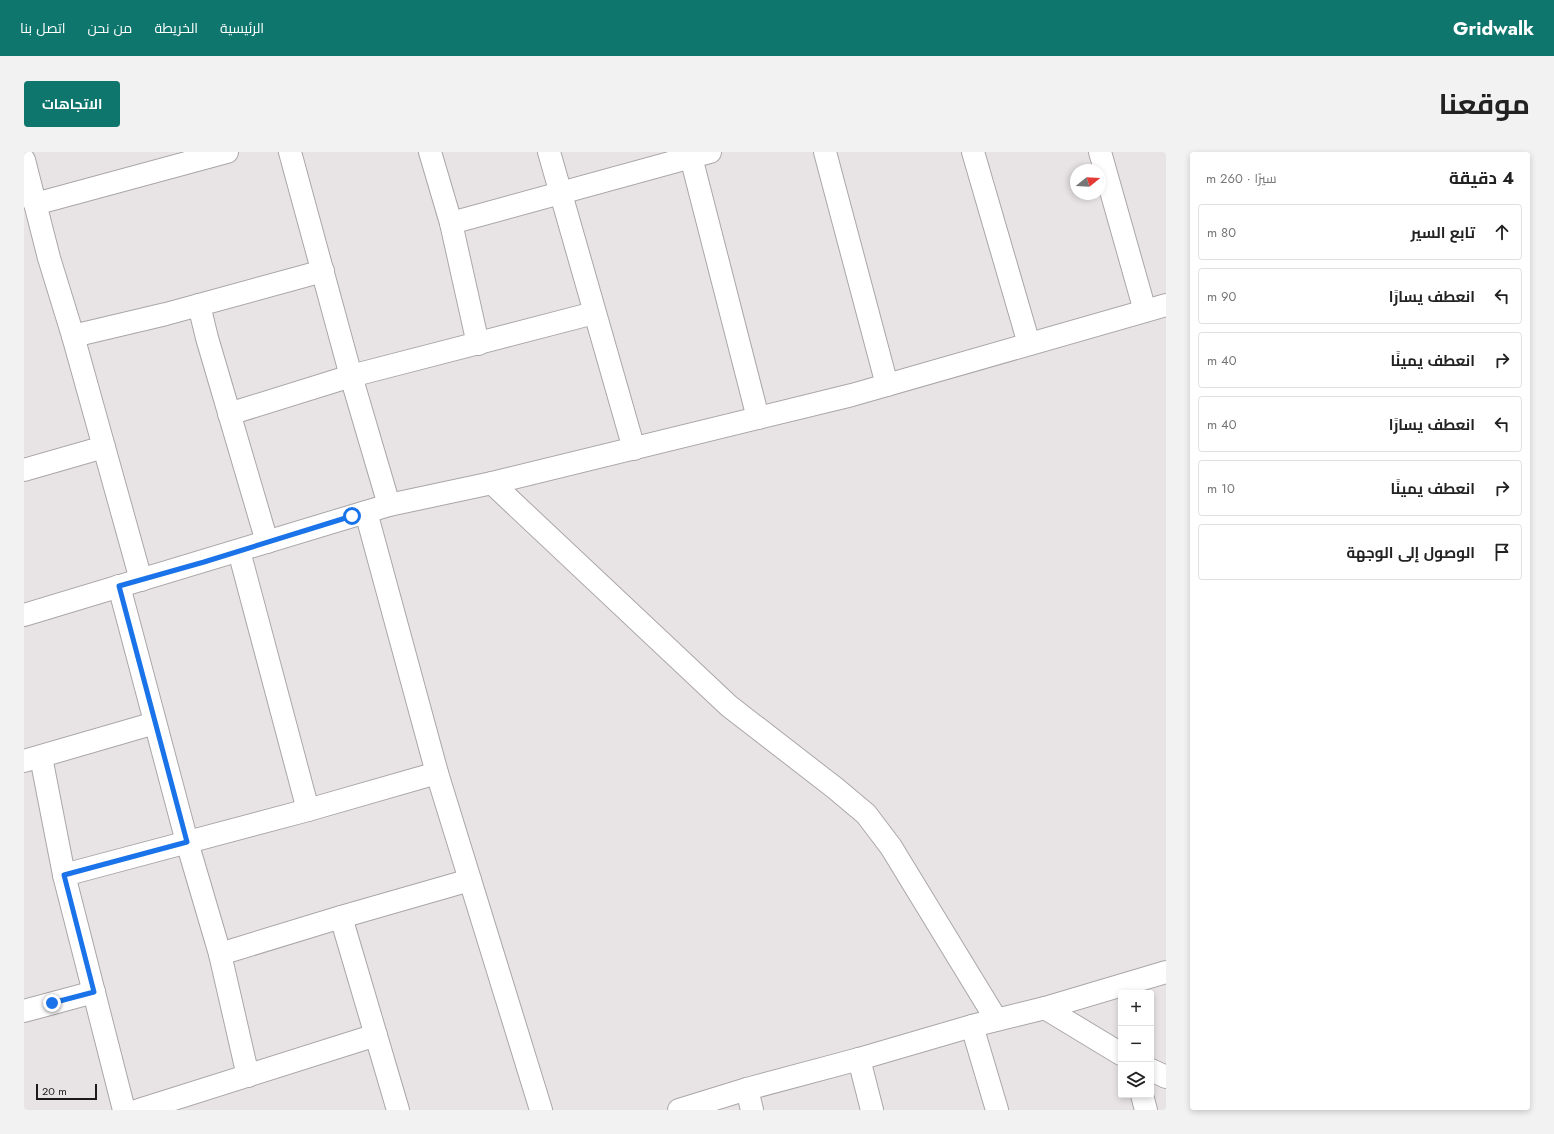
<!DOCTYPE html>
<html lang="ar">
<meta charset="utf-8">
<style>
:root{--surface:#fff;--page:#f2f2f2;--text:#222;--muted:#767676;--line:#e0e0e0;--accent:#0f766e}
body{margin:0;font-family:Jost,Cairo,sans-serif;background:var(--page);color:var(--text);direction:rtl}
.controls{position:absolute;right:12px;bottom:12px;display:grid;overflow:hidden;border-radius:4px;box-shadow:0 2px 6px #0003}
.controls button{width:36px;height:36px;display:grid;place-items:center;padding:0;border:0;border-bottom:1px solid var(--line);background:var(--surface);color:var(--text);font:20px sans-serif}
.compass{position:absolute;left:1046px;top:12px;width:36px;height:36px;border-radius:50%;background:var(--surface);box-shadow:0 2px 6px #0003;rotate:72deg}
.scale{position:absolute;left:12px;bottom:10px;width:61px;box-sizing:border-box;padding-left:4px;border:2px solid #1c1a1b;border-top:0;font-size:11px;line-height:14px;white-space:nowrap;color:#1c1a1b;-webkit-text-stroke:3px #e8e4e5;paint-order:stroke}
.stop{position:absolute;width:12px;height:12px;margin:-9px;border:3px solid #1a73e8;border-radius:50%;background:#fff}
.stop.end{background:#1a73e8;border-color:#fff;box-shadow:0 1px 4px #0008}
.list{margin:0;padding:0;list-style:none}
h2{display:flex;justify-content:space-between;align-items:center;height:52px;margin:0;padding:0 16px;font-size:17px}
h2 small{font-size:13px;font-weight:400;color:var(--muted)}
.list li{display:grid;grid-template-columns:26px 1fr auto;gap:12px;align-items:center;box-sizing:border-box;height:56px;margin:0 8px 8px;padding:0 8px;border:1px solid var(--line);border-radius:4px}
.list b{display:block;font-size:15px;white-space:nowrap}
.list em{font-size:13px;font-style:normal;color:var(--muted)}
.icon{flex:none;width:22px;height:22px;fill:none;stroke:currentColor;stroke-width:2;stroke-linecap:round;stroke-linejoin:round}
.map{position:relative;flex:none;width:1142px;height:958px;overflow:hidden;direction:ltr;border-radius:4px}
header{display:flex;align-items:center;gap:24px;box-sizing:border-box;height:56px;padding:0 20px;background:var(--accent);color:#fff}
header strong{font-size:19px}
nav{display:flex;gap:22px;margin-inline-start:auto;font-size:14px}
.intro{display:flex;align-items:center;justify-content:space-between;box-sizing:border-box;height:96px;padding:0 24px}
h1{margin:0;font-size:28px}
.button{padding:10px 18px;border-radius:4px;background:var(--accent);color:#fff;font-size:14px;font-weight:700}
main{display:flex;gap:24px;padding:0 24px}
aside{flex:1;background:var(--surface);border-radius:4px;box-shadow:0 2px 6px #0003}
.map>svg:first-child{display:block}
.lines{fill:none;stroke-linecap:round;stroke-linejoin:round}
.minor-casing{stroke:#aba6a7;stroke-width:24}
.minor{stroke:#fff;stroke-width:22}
.route{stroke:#1a73e8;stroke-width:5}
</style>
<header>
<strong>Gridwalk</strong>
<nav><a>الرئيسية</a><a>الخريطة</a><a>من نحن</a><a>اتصل بنا</a></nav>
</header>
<div class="intro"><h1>موقعنا</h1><a class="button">الاتجاهات</a></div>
<main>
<aside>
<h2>4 دقيقة<small>سيرًا · 260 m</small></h2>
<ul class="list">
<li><svg class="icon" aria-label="ahead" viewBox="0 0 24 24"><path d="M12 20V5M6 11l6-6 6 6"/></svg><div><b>تابع السير</b></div><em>80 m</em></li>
<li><svg class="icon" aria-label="left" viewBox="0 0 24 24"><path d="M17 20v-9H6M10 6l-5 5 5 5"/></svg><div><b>انعطف يسارًا</b></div><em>90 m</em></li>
<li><svg class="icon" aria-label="right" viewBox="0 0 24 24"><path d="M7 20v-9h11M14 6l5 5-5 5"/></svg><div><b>انعطف يمينًا</b></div><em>40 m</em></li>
<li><svg class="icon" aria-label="left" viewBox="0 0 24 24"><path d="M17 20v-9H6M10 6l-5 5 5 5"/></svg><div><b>انعطف يسارًا</b></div><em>40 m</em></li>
<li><svg class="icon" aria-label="right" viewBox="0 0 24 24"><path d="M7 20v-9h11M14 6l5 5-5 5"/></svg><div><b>انعطف يمينًا</b></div><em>10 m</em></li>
<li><svg class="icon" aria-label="arrive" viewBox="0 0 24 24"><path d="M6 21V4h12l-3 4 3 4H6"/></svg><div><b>الوصول إلى الوجهة</b></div></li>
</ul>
</aside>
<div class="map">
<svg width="1142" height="958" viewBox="0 0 1142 958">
<rect width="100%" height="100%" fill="#e8e4e5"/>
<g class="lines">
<defs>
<g id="minor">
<path d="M266 0 327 224 365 353"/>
<path d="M406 0 427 71 454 192"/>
<path d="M525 0 610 297"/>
<path d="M801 0 863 233"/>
<path d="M949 0 1005 192"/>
<path d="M1076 0 1121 159"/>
<path d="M667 5 734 266"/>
<path d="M0 8 25 106 49 184 117 428"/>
<path d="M11 52 203 0"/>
<path d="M427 71 686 0"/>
<path d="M175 153 183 186 243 390"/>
<path d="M49 184 142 162 299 119"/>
<path d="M205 262 327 224 570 161"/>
<path d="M0 318 80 295"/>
<path d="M468 331 705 554 811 636 842 662 867 695 972 867"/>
<path d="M342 360 413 621 517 958"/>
<path d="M215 399 284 658"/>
<path d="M95 434 163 690 196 802 224 924"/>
<path d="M0 463 365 353 468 331 828 243 1142 153"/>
<path d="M17 605 40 723 100 958"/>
<path d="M0 609 131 571"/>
<path d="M40 723 284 658 413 621"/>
<path d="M317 765 374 958"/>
<path d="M196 802 317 765 446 728"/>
<path d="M1021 856 1097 902"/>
<path d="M0 859 70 840"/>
<path d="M948 874 973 958"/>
<path d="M835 907 848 958"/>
<path d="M1127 918 1142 925"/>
<path d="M723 937 728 958"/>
<path d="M1118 943 1122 958"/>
<path d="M115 958 352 883"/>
<path d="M655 958 723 937 835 907 948 874 1021 856 1142 820"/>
</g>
</defs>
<use href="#minor" class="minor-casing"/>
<use href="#minor" class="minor"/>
</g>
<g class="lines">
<path class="route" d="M28 851 70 840 40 723 163 690 95 434 180 410 328 364"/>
</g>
</svg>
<div class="controls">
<button>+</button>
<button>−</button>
<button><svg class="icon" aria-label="layers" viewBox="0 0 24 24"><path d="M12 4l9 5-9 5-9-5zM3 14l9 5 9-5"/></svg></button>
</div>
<svg class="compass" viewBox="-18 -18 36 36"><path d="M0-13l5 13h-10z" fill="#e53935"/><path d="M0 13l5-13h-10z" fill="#767676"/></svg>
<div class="scale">20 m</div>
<div class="stop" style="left:328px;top:364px"></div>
<div class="stop end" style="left:28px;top:851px"></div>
</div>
</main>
